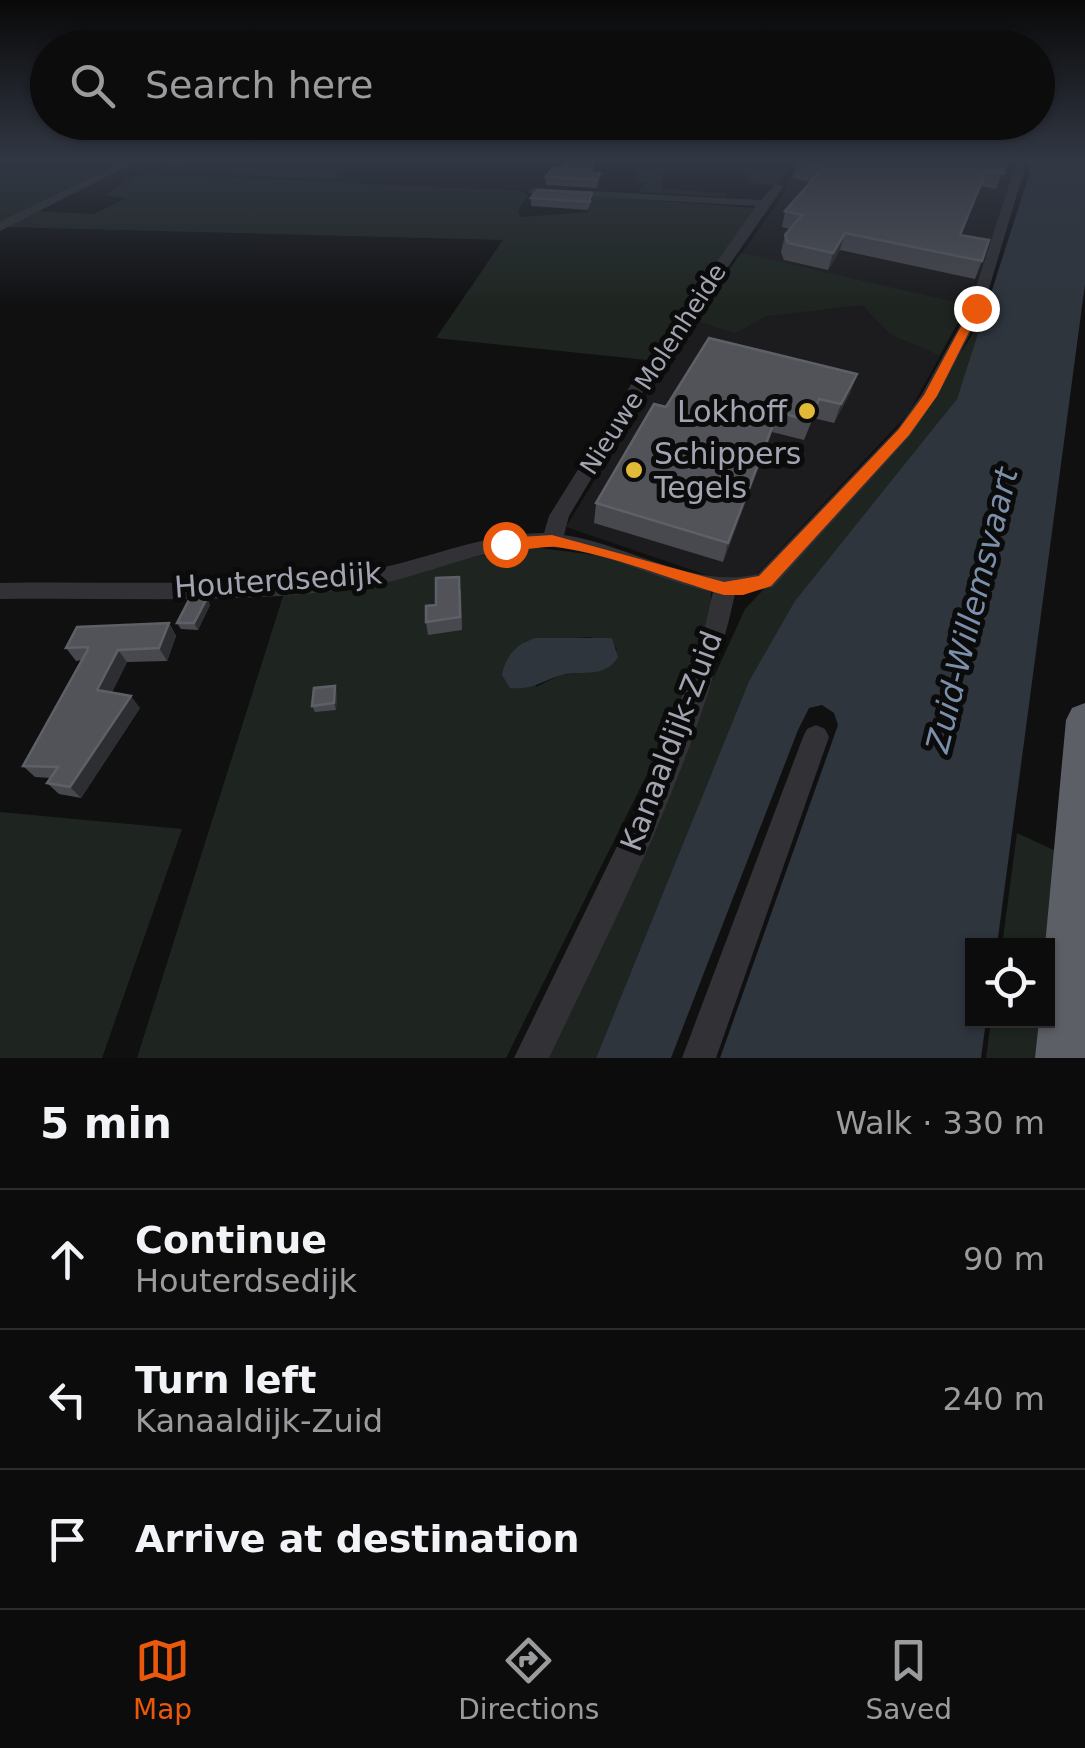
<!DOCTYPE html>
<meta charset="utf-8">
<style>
:root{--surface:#0c0c0d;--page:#1a1a1b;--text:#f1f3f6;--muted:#9a9b9d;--line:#2c2c2e;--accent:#ea580c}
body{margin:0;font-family:"DejaVu Sans",sans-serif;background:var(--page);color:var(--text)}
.controls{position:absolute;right:30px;bottom:30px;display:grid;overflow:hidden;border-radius:0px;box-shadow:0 2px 8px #0004}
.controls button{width:90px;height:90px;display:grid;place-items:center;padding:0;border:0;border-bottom:2px solid var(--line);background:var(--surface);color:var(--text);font:50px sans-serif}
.stop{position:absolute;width:30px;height:30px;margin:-22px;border:8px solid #ea580c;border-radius:50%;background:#fff}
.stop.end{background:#ea580c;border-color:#fff;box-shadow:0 2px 10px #0008}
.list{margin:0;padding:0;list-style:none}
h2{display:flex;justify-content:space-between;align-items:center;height:130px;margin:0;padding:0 40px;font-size:42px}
h2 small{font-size:32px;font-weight:400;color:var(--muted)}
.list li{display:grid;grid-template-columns:65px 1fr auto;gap:30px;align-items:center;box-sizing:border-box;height:140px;padding:0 40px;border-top:2px solid var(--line)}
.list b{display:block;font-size:38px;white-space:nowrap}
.list p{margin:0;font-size:32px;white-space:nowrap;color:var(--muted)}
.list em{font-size:32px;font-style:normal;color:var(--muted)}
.icon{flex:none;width:55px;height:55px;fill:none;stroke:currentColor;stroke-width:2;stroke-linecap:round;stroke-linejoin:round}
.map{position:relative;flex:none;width:1085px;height:1058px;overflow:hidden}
.search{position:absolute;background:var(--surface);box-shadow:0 2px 8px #0004;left:30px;right:30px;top:30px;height:110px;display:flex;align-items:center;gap:25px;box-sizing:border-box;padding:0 35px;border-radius:55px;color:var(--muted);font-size:38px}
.sheet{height:550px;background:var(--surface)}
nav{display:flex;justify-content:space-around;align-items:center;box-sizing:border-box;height:140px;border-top:2px solid var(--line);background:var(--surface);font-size:28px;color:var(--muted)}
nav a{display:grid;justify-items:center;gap:5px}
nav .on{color:var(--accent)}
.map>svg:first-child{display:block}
.built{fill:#1c1c1e}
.green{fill:#1e2520;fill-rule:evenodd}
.water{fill:#2e353d}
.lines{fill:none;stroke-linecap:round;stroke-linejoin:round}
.minor{fill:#313136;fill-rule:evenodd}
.highway{fill:#5d5f66;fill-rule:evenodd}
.wall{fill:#48494e}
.shaded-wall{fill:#2d2e31}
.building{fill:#515359;stroke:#5e6067;stroke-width:2.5}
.route{fill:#ea580c}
.poi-dot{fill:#e1ba37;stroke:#0b0b0c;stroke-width:4}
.labels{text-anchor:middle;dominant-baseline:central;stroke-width:10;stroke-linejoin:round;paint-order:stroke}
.far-street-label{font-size:25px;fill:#a2a5b1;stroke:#0b0b0c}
.poi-label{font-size:30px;fill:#a2a5b1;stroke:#0b0b0c;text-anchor:end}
.street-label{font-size:30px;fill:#a2a5b1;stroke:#0b0b0c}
.water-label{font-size:32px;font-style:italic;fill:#7b8faa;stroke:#0b0b0c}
</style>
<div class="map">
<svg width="1085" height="1058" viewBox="0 0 1085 1058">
<rect width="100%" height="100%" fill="#101011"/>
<path class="built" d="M754 160 1016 162 981 282 908 414 753 578 727 582 566 527 669 358 786 190 794 168Z"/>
<g class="green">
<path d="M0 160H127L0 223Z"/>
<path d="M179 160H264L260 164 348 169 334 179 161 172Z"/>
<path d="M618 160H759L758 164 791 169 776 185 755 184 746 175 663 171 662 189 725 193 726 197 639 192 642 185 650 183 636 182 635 162Z"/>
<path d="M149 174 520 191 528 195 518 211 521 217 588 212 593 196 756 208 647 360 436 338 503 240 3 227 35 211 94 214 126 198 104 195 136 176Z"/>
<path d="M741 253 968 305 939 355 890 334 862 305 767 316 735 333 694 320Z"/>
<path d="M985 321 957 399 945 418 796 601 749 681 596 1058H540L745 609 906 439 980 322Z"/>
<path d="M531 547 603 556 705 587 711 592 712 617 673 722 506 1058H137L285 590ZM590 637 613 643 617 650 590 672 560 675 536 687 525 641Z"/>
<path d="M0 812 182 829 102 1058H0Z"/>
<path d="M1017 833 1058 852 1048 946H1002Z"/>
<path d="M991 1021H1041L1037 1058H986Z"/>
</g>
<g class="water">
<path d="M1028 160H1085V284L997 945 972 946V1021H986L981 1058H720L838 725 834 713 822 705 809 708 798 730 671 1058H596L749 681 795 601 957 399 1029 175Z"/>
<path d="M536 638H612L618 657C604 680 580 669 558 676 539 683 531 690 510 688L502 675C506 656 516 643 536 638Z"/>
</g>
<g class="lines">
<g class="minor">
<path d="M127 160H139L0 231V222Z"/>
<path d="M1017 160H1027L983 309 938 395 910 436 773 587 735 594C699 758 621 907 549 1058H514L656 766 700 648 713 592C659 581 607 551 552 547 485 543 423 579 358 588 240 605 119 597 0 599V583C119 581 240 588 358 572 421 563 480 533 544 533L549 516 637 375 756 206 529 193 528 191 533 188 761 200 775 184 784 186 653 375 569 516 564 535C627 544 694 590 758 574L898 428 922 394 969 309Z"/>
<path d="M816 725 825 729 829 737 716 1058H682L803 737 807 729Z"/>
</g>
<path class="highway" d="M1085 703V1058H1035L1039 1021H1048L1045 946 1066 720 1072 708Z"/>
</g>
<g class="wall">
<path d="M148 160H184L180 163 149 162Z"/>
<path d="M1007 160 996 189 980 186 960 235 982 261 975 279 840 250 828 270 784 260 781 252 785 235 790 229 782 227 785 211 811 182 793 178 797 163Z"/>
<path d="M593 173H600L597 188 546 185V177Z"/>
<path d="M531 198 592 200 588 210 531 206Z"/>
<path d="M857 374 850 393 834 423 813 418 804 440 772 432 723 562 594 523 596 503 666 407Z"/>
<path d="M461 590 462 630 428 635 426 622 436 605Z"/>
<path d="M207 598 210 605 198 630 181 629 177 623Z"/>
<path d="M169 623 176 636 167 661 127 662 112 692 140 708 81 798 59 794 47 783 51 778 35 777 23 766 82 660 76 661 66 648Z"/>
<path d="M335 686 337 692 336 710 315 712 312 706Z"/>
</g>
<g class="shaded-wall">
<path d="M845 233 840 250 828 270 833 253Z"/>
<path d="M857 374 850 393 834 423 841 404Z"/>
<path d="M778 412 772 432 723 562 728 543Z"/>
<path d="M207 598 210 605 198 630 194 623Z"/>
<path d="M169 623 176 636 167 661 159 648Z"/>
<path d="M118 650 127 662 107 702 97 690Z"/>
<path d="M335 686 337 692 336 710 334 703Z"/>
<path d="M131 696 140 708 81 798 70 787Z"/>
</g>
<g class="building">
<path d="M567 160H595L590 173H600L597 180 546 177 554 167 562 168Z"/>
<path d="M801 160H1007L1003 174 986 171 960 235 989 240 982 261 845 233 833 253 788 243 785 235 802 215 785 211 823 168 797 163Z"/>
<path d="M537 190 592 193 589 202 531 198Z"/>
<path d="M709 338 857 374 841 404 819 399 810 421 778 412 728 543 596 503 654 404 666 407Z"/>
<path d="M459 577 460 617 426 622V606L436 605V578Z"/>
<path d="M190 598H207L194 623H177Z"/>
<path d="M169 623 159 648 118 650 97 690 131 696 70 787 47 783 58 767 23 766 87 651 88 647 66 648 77 627Z"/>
<path d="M335 686 334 703 312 706 314 688Z"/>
</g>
<linearGradient id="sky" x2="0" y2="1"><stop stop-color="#090909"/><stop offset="0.52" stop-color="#313743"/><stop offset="1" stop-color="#313743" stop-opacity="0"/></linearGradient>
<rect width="1085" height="308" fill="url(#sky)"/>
<path class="route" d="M972 306 981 308 937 396 909 435 771 586 743 595H724C670 579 613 555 557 547 539 545 510 556 496 544L505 538 552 535 724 582 759 576 899 429 924 395Z"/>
<g class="poi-dot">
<circle cx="807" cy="411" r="10"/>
<circle cx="634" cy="470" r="10"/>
</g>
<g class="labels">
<g class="far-street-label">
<text transform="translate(653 369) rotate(-57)">Nieuwe Molenheide</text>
</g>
<g class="poi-label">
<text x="787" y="411">Lokhoff</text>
<text x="654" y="453" text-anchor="start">Schippers<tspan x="654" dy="34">Tegels</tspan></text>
</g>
<g class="street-label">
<text transform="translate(278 580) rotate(-4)">Houterdsedijk</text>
<text transform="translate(671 741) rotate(-69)">Kanaaldijk-Zuid</text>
</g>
<g class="water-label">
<text transform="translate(972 610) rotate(-76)">Zuid-Willemsvaart</text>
</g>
</g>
</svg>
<div class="controls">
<button><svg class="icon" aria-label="locate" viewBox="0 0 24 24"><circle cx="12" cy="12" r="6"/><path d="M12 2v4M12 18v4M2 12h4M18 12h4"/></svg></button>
</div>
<div class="stop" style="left:505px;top:544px"></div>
<div class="stop end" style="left:976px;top:308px"></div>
<div class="search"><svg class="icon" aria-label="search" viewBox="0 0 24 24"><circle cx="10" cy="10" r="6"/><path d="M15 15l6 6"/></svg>Search here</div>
</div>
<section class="sheet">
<h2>5 min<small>Walk · 330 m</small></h2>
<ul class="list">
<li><svg class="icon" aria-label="ahead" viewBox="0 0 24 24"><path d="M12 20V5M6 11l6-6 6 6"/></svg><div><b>Continue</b><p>Houterdsedijk</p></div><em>90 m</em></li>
<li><svg class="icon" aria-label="left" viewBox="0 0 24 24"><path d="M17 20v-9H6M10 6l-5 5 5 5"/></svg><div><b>Turn left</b><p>Kanaaldijk-Zuid</p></div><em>240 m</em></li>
<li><svg class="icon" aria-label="arrive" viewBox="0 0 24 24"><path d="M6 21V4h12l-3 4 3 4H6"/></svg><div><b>Arrive at destination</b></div></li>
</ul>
</section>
<nav>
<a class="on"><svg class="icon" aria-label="map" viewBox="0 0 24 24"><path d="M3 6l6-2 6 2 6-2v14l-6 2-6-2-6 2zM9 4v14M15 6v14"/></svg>Map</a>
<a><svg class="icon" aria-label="directions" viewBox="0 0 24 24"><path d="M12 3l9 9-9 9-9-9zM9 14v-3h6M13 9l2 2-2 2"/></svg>Directions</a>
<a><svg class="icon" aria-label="saved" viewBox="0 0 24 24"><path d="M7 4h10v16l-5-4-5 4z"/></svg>Saved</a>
</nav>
